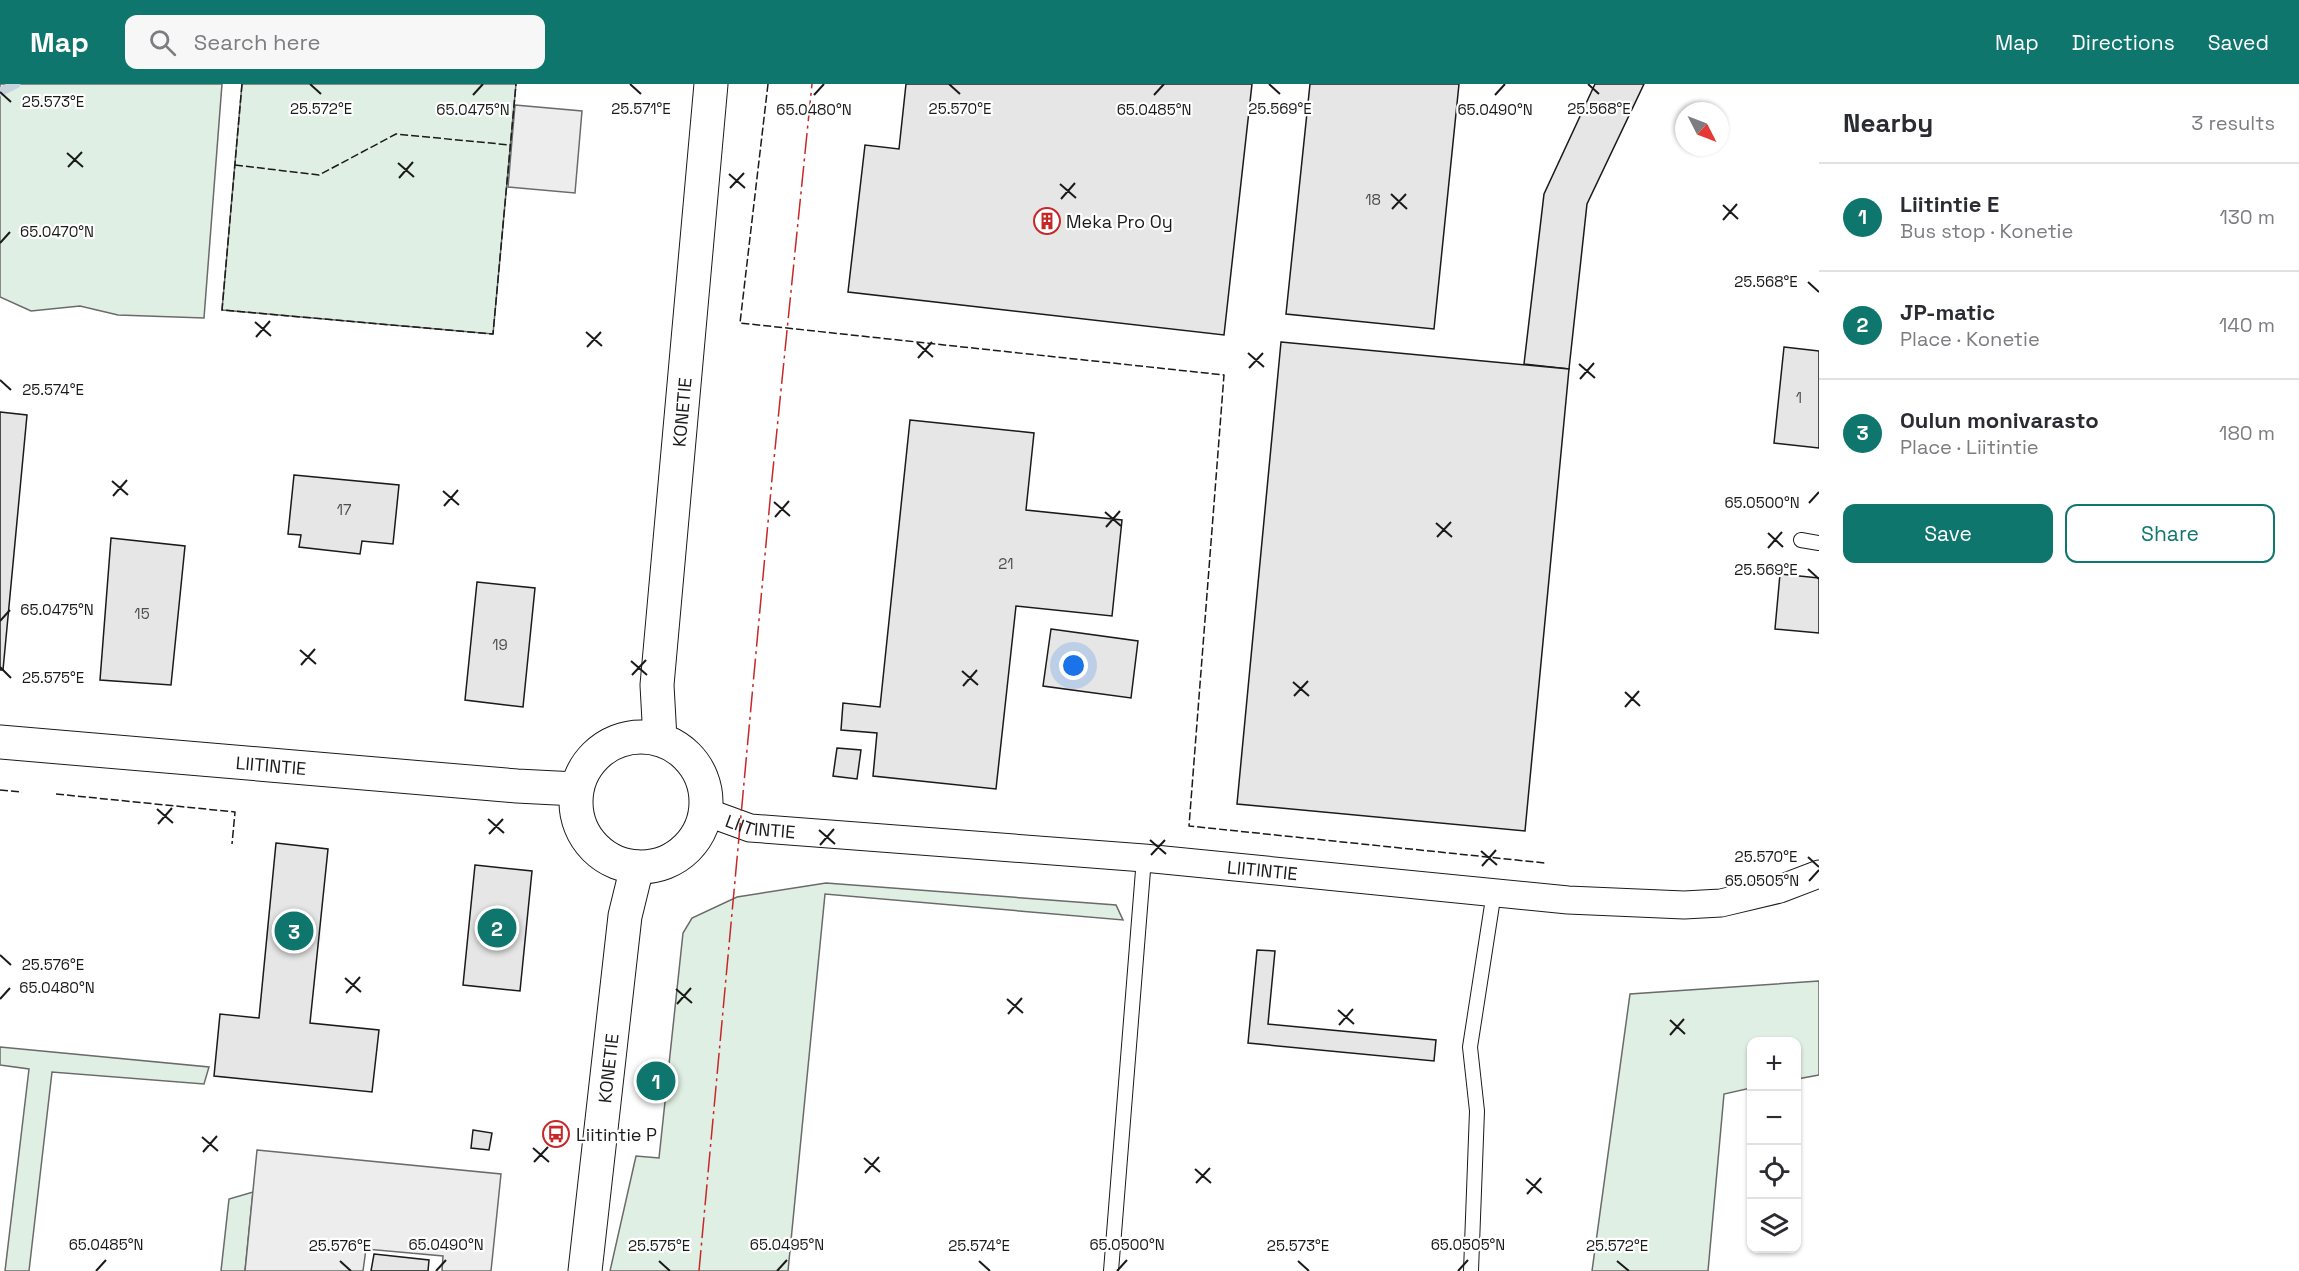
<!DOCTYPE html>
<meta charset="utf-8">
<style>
:root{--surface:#fff;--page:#f7f7f7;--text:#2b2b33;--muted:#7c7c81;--line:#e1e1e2;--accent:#0f766e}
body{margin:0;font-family:"Space Grotesk",sans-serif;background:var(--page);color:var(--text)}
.controls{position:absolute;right:18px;bottom:18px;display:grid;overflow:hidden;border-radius:12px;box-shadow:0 2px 4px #0004}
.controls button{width:54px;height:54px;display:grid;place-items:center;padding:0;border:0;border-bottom:2px solid var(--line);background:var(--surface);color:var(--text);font:30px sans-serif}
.compass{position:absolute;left:1675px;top:18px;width:54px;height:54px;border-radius:50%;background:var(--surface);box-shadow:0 2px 4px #0004;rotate:132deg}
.you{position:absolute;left:1074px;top:582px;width:21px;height:21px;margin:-15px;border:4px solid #fff;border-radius:50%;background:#1a73e8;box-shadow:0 0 0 9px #1a73e833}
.badge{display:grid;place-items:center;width:39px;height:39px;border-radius:50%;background:var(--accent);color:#fff;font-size:20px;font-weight:700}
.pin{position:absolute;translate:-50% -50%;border:3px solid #fff;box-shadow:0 2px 6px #0006}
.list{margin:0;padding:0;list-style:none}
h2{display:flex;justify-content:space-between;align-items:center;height:78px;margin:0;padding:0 24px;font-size:26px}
h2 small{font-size:20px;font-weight:400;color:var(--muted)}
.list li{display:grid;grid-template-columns:39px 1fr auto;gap:18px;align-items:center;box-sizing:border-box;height:108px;padding:0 24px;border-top:2px solid var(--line)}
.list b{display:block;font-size:22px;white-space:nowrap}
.list p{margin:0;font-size:20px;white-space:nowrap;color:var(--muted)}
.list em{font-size:20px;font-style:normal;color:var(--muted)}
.actions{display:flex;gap:12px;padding:18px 24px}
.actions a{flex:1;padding:14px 0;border:2px solid var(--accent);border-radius:12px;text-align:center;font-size:21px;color:var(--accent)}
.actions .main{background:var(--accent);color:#fff}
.icon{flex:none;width:33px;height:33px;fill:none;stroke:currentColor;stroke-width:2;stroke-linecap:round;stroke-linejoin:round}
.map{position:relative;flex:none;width:1819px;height:1187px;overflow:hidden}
header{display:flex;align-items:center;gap:36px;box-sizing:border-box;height:84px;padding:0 30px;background:var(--accent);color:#fff}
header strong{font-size:28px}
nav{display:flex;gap:33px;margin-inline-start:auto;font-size:21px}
.search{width:420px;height:54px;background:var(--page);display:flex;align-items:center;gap:15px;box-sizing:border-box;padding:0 21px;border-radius:12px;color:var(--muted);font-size:22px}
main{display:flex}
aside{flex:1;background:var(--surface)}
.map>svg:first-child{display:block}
.green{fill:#e0efe3;stroke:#6a6a6a;stroke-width:1.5}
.parking{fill:#ededed;stroke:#6a6a6a;stroke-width:1.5}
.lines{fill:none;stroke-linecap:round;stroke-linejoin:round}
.stream{stroke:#c6d2dc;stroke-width:9}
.building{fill:#e6e6e6;stroke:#1a1a1a;stroke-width:1.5}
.lane-casing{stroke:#1a1a1a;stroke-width:16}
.street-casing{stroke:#1a1a1a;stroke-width:29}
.secondary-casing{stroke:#1a1a1a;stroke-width:35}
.lane{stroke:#fff;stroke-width:14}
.street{stroke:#fff;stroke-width:27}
.secondary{stroke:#fff;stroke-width:33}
.fence{stroke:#1a1a1a;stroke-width:1.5;stroke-dasharray:8 3;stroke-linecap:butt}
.power{stroke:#c62828;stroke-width:1.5;stroke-dasharray:21 4.5 3 4.5;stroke-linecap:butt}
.ticks{fill:none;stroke:#1a1a1a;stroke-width:2}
.labels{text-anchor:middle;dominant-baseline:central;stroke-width:4.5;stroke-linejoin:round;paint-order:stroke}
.number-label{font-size:15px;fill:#4d4d4d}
.poi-label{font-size:18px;fill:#1a1a1a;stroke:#fff;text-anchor:start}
.street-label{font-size:18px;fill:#1a1a1a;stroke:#fff}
.ticks-label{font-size:15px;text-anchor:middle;fill:#1a1a1a;stroke:#fff;stroke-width:4.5;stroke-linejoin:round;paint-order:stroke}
</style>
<header>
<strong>Map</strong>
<div class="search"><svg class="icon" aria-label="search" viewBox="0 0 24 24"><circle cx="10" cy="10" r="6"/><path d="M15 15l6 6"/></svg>Search here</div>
<nav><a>Map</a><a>Directions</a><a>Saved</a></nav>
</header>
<main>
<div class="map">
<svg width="1819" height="1187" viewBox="0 0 1819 1187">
<rect width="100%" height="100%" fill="#fff"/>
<g class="green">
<path d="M0 0H222L204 234 118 231 80 222 31 227 0 213Z"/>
<path d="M242 0H516L493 250 222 226Z"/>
<path d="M826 799 1116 821 1123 836 825 810 788 1187H610L636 1072 659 1074 683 849 692 834 737 813Z"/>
<path d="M1819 897V991L1797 995 1796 958H1752L1751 1004 1724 1010 1708 1187H1592L1630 910Z"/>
<path d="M0 963 209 983 204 1000 52 988 29 1187H5L29 985 0 981Z"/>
<path d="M253 1108 245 1187H221L229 1115Z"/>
</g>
<g class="parking">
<path d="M515 21 582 27 575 109 508 103Z"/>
<path d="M257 1066 501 1090 491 1187H442L443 1172 366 1165 363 1187H245Z"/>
</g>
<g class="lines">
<path class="stream" d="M0 8 16 0"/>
</g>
<g class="building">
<path d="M906 0H1252L1224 251 848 208 865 61 899 65Z"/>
<path d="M1310 0H1459L1434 245 1286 230Z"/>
<path d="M1595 0H1644L1587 120 1569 285 1524 280 1544 110Z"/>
<path d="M1281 258 1569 285 1525 747 1237 720Z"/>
<path d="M1784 263 1819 267V364L1774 359Z"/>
<path d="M0 328 27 331 3 586H0Z"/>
<path d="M910 336 1034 349 1026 426 1122 436 1112 532 1016 522 996 705 873 692 877 649 841 646 843 619 880 623Z"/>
<path d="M294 391 399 401 393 460 362 457 360 470 299 463 301 451 288 450Z"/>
<path d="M111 454 185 462 171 601 100 596Z"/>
<path d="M1780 490 1819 494V549L1775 545Z"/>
<path d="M477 498 535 504 523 623 465 616Z"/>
<path d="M1051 545 1138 557 1131 614 1043 602Z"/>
<path d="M837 664 861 666 857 695 833 692Z"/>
<path d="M276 759 328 765 310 939 379 946 372 1008 214 992 220 930 259 934Z"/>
<path d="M475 781 532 787 520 907 463 901Z"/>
<path d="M1257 866 1275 867 1268 940 1436 956 1434 977 1248 959Z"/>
<path d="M473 1046 492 1049 489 1066 471 1064Z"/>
<path d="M374 1170 429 1176 428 1187H371Z"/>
</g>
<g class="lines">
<defs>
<g id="lane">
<path d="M1801 456 1819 459"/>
<path d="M1111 1187 1144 774"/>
<path d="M1471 1187 1477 1027 1470 963 1494 808"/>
</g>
<g id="street">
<path id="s1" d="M706 728 750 744 1144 774 1568 816 1684 821 1721 819 1780 805 1819 790"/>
</g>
<g id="secondary">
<circle cx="641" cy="718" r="65"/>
<path id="s2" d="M660 655 657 601 711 0"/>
<path id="s3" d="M0 658 517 702 576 705"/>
<path id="s4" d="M585 1187 625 832 637 783"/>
</g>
</defs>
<use href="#lane" class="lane-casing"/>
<use href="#street" class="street-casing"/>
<use href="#secondary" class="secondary-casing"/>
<use href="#lane" class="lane"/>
<use href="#street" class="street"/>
<use href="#secondary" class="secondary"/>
<g class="fence">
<path d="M242 0 222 226 493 250 516 0"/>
<path d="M768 0 740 239 1224 291 1189 742 1545 779"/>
<path d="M235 81 319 91 396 50 510 61"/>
<path d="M0 706 22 708"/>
<path d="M56 710 235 728 232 760"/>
</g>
<path class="power" d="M699 1187 772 395 812 0"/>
</g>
<path class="ticks" d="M310 0 321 10M630 0 641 10M949 0 960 10M1269 0 1280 10M1588 0 1599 10M0 8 11 18M473 11 483 0M814 11 824 0M1154 11 1164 0M1495 11 1505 0M67 69 83 83M398 79 414 93M68 83 82 68M729 90 745 104M399 94 413 78M1060 100 1076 114M730 104 744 89M1391 110 1407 125M1061 115 1075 99M1723 121 1738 135M1392 125 1406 110M1723 136 1737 120M0 159 10 148M1808 198 1819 208M255 238 271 252M586 248 602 262M256 253 270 237M917 259 933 273M587 263 601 248M1248 269 1264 283M918 274 932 258M1579 280 1595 294M1249 284 1263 269M1580 295 1594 279M0 296 11 306M112 397 128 411M443 407 459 421M113 412 127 396M774 418 790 432M1809 419 1819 408M444 422 458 406M1105 428 1121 442M775 433 789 417M1436 439 1452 453M1106 443 1120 427M1768 449 1783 463M1437 453 1451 438M1768 464 1782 448M1808 485 1819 495M0 537 10 526M300 566 316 580M631 577 647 591M301 581 315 565M0 583 11 594M962 587 978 601M632 591 646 576M1293 598 1309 612M963 602 977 586M1625 608 1640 622M1294 612 1308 597M1625 623 1639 607M157 725 173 739M488 735 504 749M158 740 172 724M819 746 835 760M489 750 503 735M1150 756 1166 770M820 761 834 745M1481 767 1497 781M1151 771 1165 756M1808 773 1819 783M1482 782 1496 766M1809 797 1819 786M0 871 11 881M345 894 361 908M676 905 692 919M346 909 360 893M0 915 10 904M1007 915 1023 929M677 920 691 904M1338 926 1354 940M1008 930 1022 914M1670 936 1685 950M1339 941 1353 925M1670 951 1684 935M202 1053 218 1067M533 1064 549 1078M203 1068 217 1052M864 1074 880 1088M534 1078 548 1063M1195 1085 1211 1099M865 1089 879 1073M1526 1095 1542 1109M1196 1099 1210 1084M1527 1110 1541 1094M340 1177 351 1187M659 1177 670 1187M979 1177 990 1187M1298 1177 1309 1187M1617 1177 1629 1187M96 1187 106 1176M436 1187 446 1176M777 1187 787 1176M1117 1187 1127 1176M1458 1187 1468 1176"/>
<defs>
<symbol id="building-ring" viewBox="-11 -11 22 22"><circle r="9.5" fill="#fff" stroke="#c62828" stroke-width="1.5"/><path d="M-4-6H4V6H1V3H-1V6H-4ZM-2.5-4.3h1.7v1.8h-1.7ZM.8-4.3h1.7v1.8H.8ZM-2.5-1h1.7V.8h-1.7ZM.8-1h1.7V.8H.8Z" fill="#c62828"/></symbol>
<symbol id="bus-ring" viewBox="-11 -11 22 22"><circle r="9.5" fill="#fff" stroke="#c62828" stroke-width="1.5"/><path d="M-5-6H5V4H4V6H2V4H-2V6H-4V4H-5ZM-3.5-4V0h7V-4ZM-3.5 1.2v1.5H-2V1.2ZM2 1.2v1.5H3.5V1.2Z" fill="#c62828"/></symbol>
</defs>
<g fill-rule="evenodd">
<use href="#building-ring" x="1032" y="122" width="30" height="30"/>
<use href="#bus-ring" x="541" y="1035" width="30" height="30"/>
</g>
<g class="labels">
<g class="number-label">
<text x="1373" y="115">18</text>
<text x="1799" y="313">1</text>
<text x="344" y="425">17</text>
<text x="1006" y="479">21</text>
<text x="142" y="529">15</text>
<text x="500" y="560">19</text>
</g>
<g class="poi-label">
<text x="1066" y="137">Meka Pro Oy</text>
<text x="576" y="1050">Liitintie P</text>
</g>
<g class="street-label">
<text stroke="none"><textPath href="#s2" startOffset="328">KONETIE</textPath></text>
<text stroke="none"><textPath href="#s3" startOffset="272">LIITINTIE</textPath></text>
<text stroke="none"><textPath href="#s1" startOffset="57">LIITINTIE</textPath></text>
<text stroke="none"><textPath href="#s1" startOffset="561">LIITINTIE</textPath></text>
<text stroke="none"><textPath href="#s4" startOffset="204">KONETIE</textPath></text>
</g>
</g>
<g class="ticks-label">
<text x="53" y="23">25.573°E</text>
<text x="960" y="30">25.570°E</text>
<text x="1599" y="30">25.568°E</text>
<text x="321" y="30">25.572°E</text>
<text x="641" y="30">25.571°E</text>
<text x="1280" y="30">25.569°E</text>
<text x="473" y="31">65.0475°N</text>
<text x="814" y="31">65.0480°N</text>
<text x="1154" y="31">65.0485°N</text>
<text x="1495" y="31">65.0490°N</text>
<text x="57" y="153">65.0470°N</text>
<text x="1766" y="203">25.568°E</text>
<text x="53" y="311">25.574°E</text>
<text x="1762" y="424">65.0500°N</text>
<text x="1766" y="491">25.569°E</text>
<text x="57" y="531">65.0475°N</text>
<text x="53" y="599">25.575°E</text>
<text x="1766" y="778">25.570°E</text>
<text x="1762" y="802">65.0505°N</text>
<text x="53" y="886">25.576°E</text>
<text x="57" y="909">65.0480°N</text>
<text x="106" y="1166">65.0485°N</text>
<text x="446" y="1166">65.0490°N</text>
<text x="787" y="1166">65.0495°N</text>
<text x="1127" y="1166">65.0500°N</text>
<text x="1468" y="1166">65.0505°N</text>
<text x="340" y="1167">25.576°E</text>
<text x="659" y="1167">25.575°E</text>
<text x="979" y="1167">25.574°E</text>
<text x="1298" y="1167">25.573°E</text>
<text x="1617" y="1167">25.572°E</text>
</g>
</svg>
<div class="controls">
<button>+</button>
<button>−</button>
<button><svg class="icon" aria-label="locate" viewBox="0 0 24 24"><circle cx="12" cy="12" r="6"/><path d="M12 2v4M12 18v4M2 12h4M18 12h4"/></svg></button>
<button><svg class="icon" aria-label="layers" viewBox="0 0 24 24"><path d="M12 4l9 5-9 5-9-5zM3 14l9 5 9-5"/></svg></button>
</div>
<svg class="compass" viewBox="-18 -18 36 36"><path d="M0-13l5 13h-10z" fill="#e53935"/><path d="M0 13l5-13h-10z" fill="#7c7c81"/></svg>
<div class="you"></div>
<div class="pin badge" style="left:656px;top:997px">1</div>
<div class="pin badge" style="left:497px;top:844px">2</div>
<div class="pin badge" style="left:294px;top:847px">3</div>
</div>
<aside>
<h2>Nearby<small>3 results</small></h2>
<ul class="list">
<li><span class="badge">1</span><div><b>Liitintie E</b><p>Bus stop · Konetie</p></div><em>130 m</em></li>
<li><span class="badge">2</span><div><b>JP-matic</b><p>Place · Konetie</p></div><em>140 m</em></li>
<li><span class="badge">3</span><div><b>Oulun monivarasto</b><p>Place · Liitintie</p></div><em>180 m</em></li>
</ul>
<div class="actions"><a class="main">Save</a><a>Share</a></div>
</aside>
</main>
